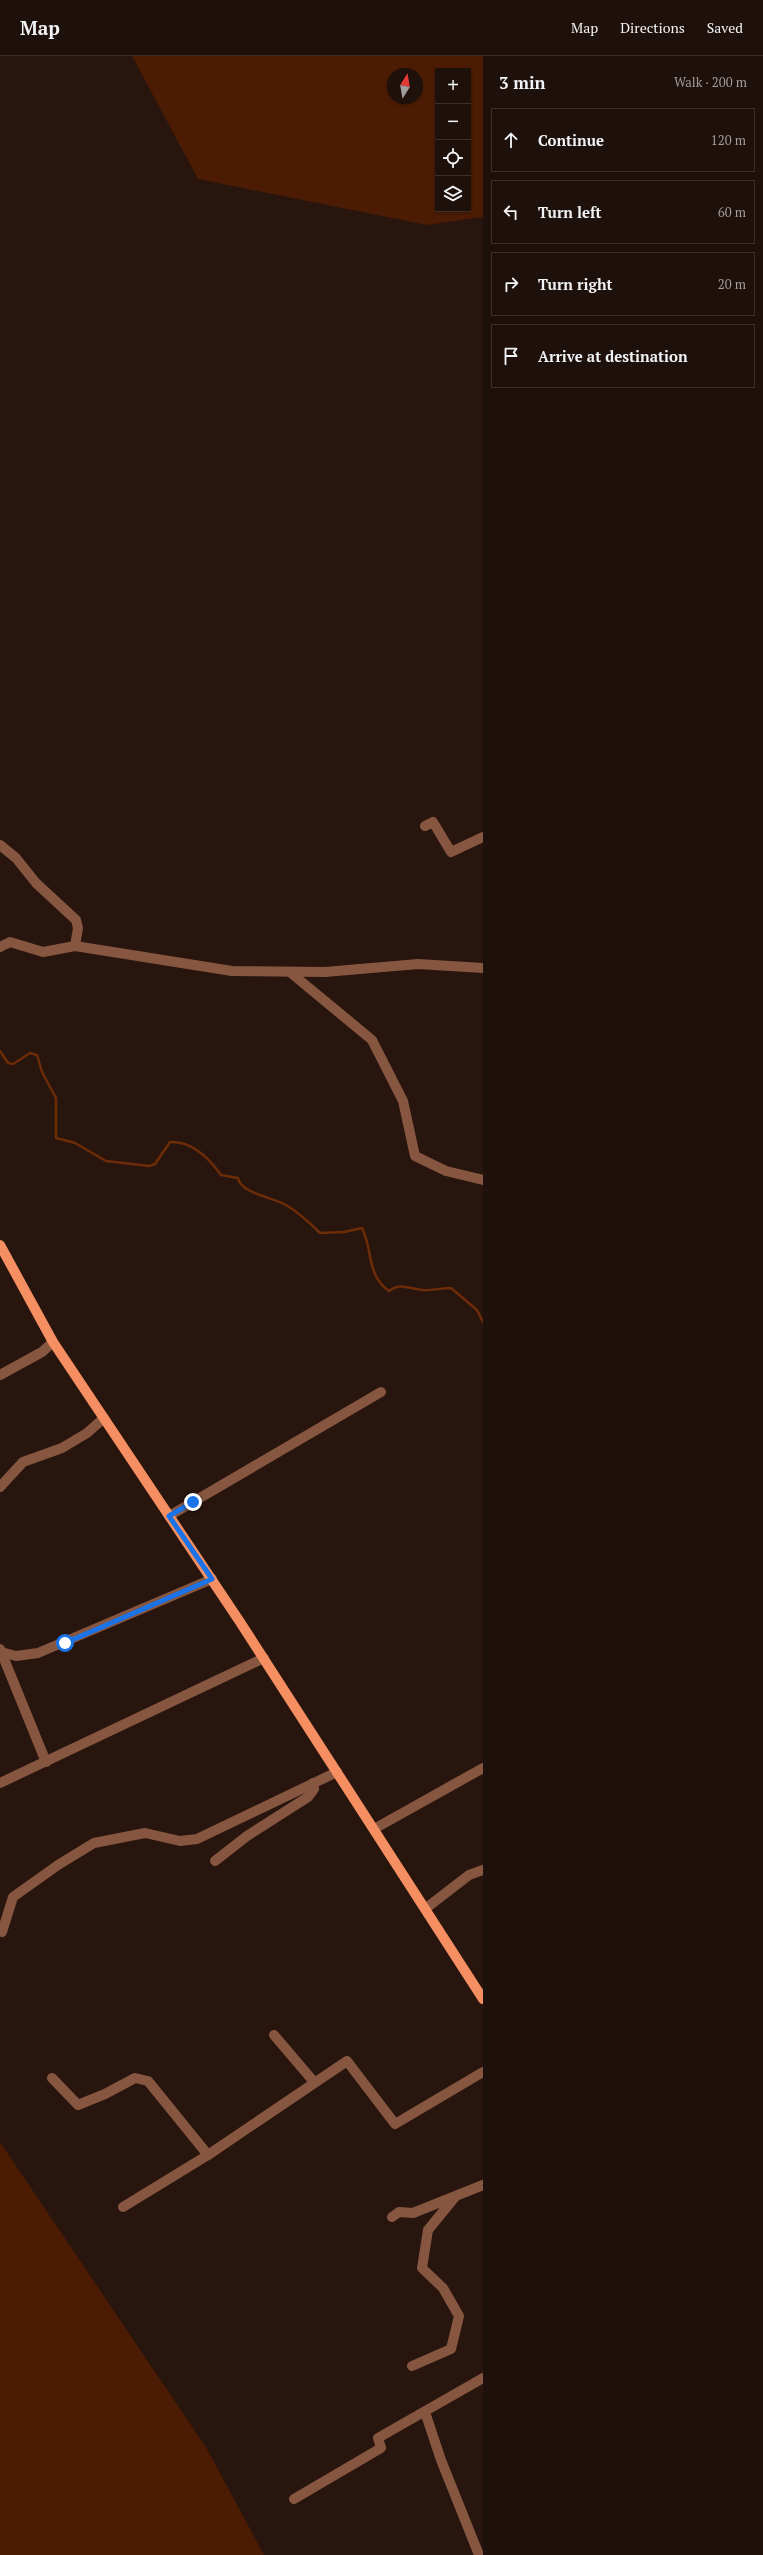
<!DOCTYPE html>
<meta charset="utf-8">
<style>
:root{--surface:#1e100a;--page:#2b1e18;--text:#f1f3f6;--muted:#a19d9c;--line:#3c302b}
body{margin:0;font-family:"PT Serif",serif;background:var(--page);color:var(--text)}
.controls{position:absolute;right:12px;top:12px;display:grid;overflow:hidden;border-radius:0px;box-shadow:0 1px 3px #0004}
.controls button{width:36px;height:36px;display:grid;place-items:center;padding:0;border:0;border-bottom:1px solid var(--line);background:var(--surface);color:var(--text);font:20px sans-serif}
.compass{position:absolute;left:387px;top:12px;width:36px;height:36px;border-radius:50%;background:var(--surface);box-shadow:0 1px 3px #0004;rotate:11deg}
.stop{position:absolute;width:12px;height:12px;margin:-9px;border:3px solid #1a73e8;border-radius:50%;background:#fff}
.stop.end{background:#1a73e8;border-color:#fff;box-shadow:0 1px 4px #0008}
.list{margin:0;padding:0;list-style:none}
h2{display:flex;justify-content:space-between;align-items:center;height:52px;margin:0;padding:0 16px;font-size:17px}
h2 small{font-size:13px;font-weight:400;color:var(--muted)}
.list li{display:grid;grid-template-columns:26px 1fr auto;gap:12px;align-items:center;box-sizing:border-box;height:64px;margin:0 8px 8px;padding:0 8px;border:1px solid var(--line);border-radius:0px}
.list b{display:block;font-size:15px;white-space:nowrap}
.list em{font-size:13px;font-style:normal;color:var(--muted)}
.icon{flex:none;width:22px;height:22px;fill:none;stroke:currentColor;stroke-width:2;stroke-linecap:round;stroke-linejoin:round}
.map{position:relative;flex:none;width:483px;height:2499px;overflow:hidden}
header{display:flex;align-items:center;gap:24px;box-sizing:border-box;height:56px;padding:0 20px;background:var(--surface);border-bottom:1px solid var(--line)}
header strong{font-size:19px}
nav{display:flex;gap:22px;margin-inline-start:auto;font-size:14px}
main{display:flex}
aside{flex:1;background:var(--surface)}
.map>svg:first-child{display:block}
.green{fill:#4b1b03;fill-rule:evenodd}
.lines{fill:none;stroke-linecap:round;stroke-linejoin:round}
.stream{stroke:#6d2c08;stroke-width:2.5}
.minor{stroke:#865640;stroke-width:10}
.major{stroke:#f58f61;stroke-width:10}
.route{stroke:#1a73e8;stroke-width:5}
</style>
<header>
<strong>Map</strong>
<nav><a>Map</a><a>Directions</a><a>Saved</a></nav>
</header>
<main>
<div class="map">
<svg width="483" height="2499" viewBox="0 0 483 2499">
<rect width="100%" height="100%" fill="#28150d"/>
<g class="green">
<path d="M132 0H483V161L427 169 198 123ZM438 15H468V153H438ZM393 18H417V42H393Z"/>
<path d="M0 2086 207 2393 264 2499H0Z"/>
</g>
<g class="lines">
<path class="stream" d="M0 995 8 1007 13 1008 30 997 37 999 42 1016 56 1042V1082L75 1087 106 1105 149 1110 155 1108 170 1086C191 1085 209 1102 221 1119L238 1122C240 1137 274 1142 286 1149 298 1156 310 1167 320 1177L344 1176 362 1172C373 1193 366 1219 389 1235 401 1226 409 1233 422 1234 431 1235 441 1232 451 1232L477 1254 483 1266"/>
<g class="minor">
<path d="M425 770 433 766 451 796 483 781"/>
<path d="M0 789 16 802 36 827 76 864 78 872 75 890"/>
<path d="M0 891 10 886 43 896 75 890 232 915 325 916 418 908 483 912"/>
<path d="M291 917 372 984 403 1045 415 1100 446 1115 483 1124"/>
<path d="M0 1319 42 1296 53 1286"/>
<path d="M0 1431 23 1406 62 1392 87 1377 104 1362"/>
<path d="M169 1460 381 1336"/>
<path d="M0 1593 46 1706"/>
<path d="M1 1596 16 1600 38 1597 212 1523"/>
<path d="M0 1727 264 1602"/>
<path d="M374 1773 483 1712"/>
<path d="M215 1805 247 1780 308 1741 314 1733 313 1727"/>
<path d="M425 1853 469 1819 483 1814"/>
<path d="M2 1876 13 1841 58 1809 94 1787 145 1777 180 1785 197 1783 337 1716"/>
<path d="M274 1979 314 2026"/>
<path d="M52 2022 78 2049 105 2038 135 2022 148 2025 208 2099"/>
<path d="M123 2151 208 2099 347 2005 395 2068 483 2016"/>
<path d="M392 2161 399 2156 413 2157 483 2129"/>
<path d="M412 2310 451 2293 459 2260 443 2232 422 2212 428 2174 455 2141"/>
<path d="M425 2356 441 2404 479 2499"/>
<path d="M294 2443 381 2392 378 2382 483 2322"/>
</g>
<path class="major" d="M0 1189 53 1286 240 1566 483 1943"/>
</g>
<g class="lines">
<path class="route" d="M65 1587 212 1523 169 1460 193 1446"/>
</g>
</svg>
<div class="controls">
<button>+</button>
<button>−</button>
<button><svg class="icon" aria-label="locate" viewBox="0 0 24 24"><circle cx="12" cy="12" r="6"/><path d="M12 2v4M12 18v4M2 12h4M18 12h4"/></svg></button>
<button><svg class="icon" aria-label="layers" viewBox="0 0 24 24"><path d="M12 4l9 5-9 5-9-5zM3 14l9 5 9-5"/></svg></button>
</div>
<svg class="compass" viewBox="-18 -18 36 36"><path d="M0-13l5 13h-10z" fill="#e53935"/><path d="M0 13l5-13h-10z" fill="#a19d9c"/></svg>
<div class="stop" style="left:65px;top:1587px"></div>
<div class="stop end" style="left:193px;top:1446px"></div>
</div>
<aside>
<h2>3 min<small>Walk · 200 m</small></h2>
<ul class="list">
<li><svg class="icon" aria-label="ahead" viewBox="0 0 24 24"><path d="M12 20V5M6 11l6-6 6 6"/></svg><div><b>Continue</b></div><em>120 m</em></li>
<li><svg class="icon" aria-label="left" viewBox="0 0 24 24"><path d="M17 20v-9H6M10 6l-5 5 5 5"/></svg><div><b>Turn left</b></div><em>60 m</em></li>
<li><svg class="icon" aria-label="right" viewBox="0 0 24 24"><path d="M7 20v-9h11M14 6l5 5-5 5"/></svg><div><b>Turn right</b></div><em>20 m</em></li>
<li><svg class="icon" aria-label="arrive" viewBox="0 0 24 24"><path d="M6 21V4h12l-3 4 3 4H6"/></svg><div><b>Arrive at destination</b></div></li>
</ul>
</aside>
</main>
